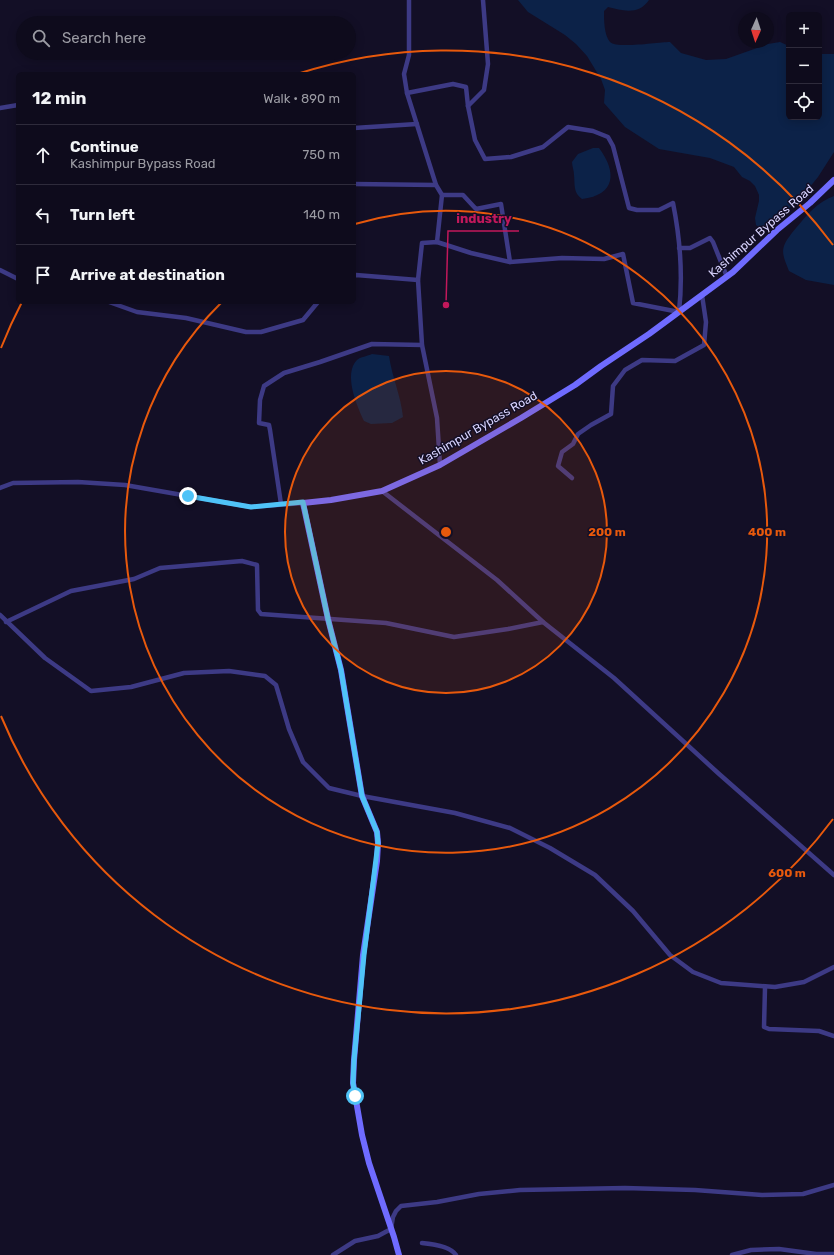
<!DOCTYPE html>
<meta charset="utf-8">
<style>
:root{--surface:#0e0b1c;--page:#1c1929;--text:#f1f3f6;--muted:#9b9ba3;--line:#2e2b3b}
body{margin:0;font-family:Rubik,sans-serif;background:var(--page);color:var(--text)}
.controls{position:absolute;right:12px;top:12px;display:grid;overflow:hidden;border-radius:6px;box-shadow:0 2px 10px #0003}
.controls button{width:36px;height:36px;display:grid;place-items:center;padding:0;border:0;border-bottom:1px solid var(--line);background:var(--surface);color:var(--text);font:20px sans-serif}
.compass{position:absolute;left:738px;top:12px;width:36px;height:36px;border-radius:50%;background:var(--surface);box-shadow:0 2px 10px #0003;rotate:183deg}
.stop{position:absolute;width:12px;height:12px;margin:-9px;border:3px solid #4fc3f7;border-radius:50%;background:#fff}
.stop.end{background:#4fc3f7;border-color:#fff;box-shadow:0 1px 4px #0008}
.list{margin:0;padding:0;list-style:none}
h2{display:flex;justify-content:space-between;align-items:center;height:52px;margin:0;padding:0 16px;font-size:17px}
h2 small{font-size:13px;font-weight:400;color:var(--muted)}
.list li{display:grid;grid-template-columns:26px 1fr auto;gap:12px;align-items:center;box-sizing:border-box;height:60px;padding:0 16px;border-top:1px solid var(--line)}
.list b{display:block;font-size:15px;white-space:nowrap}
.list p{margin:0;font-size:13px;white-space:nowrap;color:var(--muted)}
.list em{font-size:13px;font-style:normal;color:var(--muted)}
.icon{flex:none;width:22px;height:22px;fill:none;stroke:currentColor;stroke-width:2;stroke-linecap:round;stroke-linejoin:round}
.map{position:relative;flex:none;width:834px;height:1255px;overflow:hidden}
.search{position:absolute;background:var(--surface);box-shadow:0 2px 10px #0003;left:16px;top:16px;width:340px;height:44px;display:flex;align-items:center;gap:10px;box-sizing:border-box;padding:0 14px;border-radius:22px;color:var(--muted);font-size:15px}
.panel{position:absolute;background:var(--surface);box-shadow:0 2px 10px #0003;left:16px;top:72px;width:340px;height:232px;border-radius:6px}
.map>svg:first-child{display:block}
.water{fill:#0c2248}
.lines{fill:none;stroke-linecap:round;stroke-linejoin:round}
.street{stroke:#3d3a85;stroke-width:4.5}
.secondary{stroke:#6f6bff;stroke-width:6}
.route{stroke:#4fc3f7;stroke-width:5}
.ring{fill:none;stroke:#e8590c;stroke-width:2}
.labels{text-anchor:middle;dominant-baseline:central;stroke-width:3;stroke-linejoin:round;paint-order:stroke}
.street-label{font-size:12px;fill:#d9d4ff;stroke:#130f26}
.centre{fill:#e8590c;stroke:#130f26;stroke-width:2}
.ring-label{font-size:12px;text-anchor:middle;font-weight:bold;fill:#e8590c;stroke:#130f26;stroke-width:3;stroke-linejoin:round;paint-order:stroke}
.leader{fill:none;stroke:#c2185b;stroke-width:1.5}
.callout-dot{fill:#c2185b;stroke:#130f26;stroke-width:1.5}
.callout-label{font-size:13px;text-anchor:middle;font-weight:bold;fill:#c2185b;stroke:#130f26;stroke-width:3;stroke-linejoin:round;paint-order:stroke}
</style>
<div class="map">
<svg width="834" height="1255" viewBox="0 0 834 1255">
<rect width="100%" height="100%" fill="#130f26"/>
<g class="water">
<path d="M518 0H649C639 15 623 11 608 7L604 11C604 20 604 35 610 42 617 49 658 42 670 42L681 53 706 60 726 59 768 44 780 42 789 46V117H819V54H834V152L818 177 800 199 763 230 756 225 755 218 759 201V195L755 186 750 181 742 177 734 167 710 158 659 149 625 127 604 103 605 90 601 79 587 56 576 44 565 35 528 12Z"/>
<path d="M593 148H599C617 172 616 195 582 199 573 193 575 184 574 175 574 170 572 166 572 162L578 154Z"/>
<path d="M834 196V285L806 280 789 271C786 263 781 254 784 246 786 240 792 233 796 228 808 214 816 203 834 196Z"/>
<path d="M372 354 389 356C392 377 401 396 403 417L392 423 371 424 364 421C357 406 343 374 357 360 360 357 368 356 372 354Z"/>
</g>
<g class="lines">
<g class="street">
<path d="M409 0V55L404 74 407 93 436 185 442 195 437 242"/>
<path d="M468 106 484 90 488 64 483 0"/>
<path d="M0 108 18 105"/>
<path d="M354 128 417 124"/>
<path d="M354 184 436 185"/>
<path d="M442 195H463L476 209 501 204 510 262"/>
<path d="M679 248H690L710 238 713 242 727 277"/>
<path d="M0 270 18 279"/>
<path d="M354 276 356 275 418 280 422 243 437 242 471 253 510 262 562 258 604 259 623 254 633 303 679 312C683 276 680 238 673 203L659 210H637L629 208 613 146 608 137 593 131 568 127 543 147 511 157 485 159 475 140 468 106 466 87 453 84 407 93"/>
<path d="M418 280 422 345 437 418 440 465"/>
<path d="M109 302 137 312 186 318 246 332H261L303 320 318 302"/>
<path d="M572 478 558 466 562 452 573 444 578 434 591 425 611 414 613 386 625 370 642 360 675 361 704 345 706 322 702 295"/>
<path d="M0 488 13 483 78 482 125 485 251 507 303 503"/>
<path d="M382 491 497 580 543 622 614 678 718 773 834 875"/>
<path d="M281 504 270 430 269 425 259 423 260 400 264 386 284 373 320 362 372 344 422 345"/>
<path d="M0 615 45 658 91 691 131 687 184 673 229 671 265 676 276 685 289 729 303 762 329 788 362 796 455 813 510 828 550 848 595 875 633 911 670 955 693 972 721 983 775 987 804 982 834 967"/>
<path d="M6 622 71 591 134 579 160 568 242 561 257 565 258 610 261 614 386 623 454 637 508 629 543 622"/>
<path d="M765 988 764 1027 769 1029 819 1031 834 1036"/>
<path d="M422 1243C433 1244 450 1246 456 1255"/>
<path d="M333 1255 355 1241 378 1236 391 1229 393 1217 396 1211 401 1206 437 1202 479 1194 520 1190 625 1188 695 1190 762 1195 803 1194 834 1185"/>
<path d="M732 1255 751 1250 779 1249 816 1254H834"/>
</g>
<path class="secondary" d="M399 1255 394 1237 369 1163 362 1135 353 1083 354 1060 363 955 377 861 378 843 377 832 362 796 341 670 328 619 303 503 331 500 382 491 440 465 521 418 575 385 601 366 649 334 733 272 777 230 810 203 834 180"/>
</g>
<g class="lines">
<path class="route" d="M188 496 251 507 303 502 328 619 341 670 362 796 377 832 378 843 364 955 354 1060 353 1083 355 1096"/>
</g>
<circle cx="446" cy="532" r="161" fill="#e8590c" fill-opacity=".12"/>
<g class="ring">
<circle cx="446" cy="532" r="161"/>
<path d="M355 224A321 321 0 1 1 221 303"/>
<path d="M833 819A482 482 0 0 1 1 716M1 348A482 482 0 0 1 22 302M297 74A482 482 0 0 1 833 245"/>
</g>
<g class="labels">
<g class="street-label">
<text transform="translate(761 231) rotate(-41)">Kashimpur Bypass Road</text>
<text transform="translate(478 428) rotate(-30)">Kashimpur Bypass Road</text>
</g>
</g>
<circle cx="446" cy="532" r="6" class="centre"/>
<g class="ring-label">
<text x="607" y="536">200 m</text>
<text x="767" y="536">400 m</text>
<text x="787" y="877">600 m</text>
</g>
<path class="leader" d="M446 305L448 231H519"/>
<circle class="callout-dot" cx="446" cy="305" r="4"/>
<g class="callout-label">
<text x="484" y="223">industry</text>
</g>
</svg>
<div class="controls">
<button>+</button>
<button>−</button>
<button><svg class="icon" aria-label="locate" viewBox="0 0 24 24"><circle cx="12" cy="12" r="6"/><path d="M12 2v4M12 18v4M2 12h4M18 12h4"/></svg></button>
</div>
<svg class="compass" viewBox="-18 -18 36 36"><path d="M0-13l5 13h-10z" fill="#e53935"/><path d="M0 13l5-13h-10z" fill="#9b9ba3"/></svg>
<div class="stop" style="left:355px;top:1096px"></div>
<div class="stop end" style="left:188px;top:496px"></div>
<div class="search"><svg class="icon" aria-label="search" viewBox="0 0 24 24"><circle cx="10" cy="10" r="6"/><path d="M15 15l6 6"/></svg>Search here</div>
<section class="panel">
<h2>12 min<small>Walk · 890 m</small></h2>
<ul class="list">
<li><svg class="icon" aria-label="ahead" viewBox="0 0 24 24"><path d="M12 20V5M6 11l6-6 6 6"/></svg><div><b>Continue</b><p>Kashimpur Bypass Road</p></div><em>750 m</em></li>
<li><svg class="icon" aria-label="left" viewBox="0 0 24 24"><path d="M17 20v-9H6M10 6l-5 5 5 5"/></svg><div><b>Turn left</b></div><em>140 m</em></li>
<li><svg class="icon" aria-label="arrive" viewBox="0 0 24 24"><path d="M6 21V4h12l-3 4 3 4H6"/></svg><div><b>Arrive at destination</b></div></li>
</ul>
</section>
</div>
